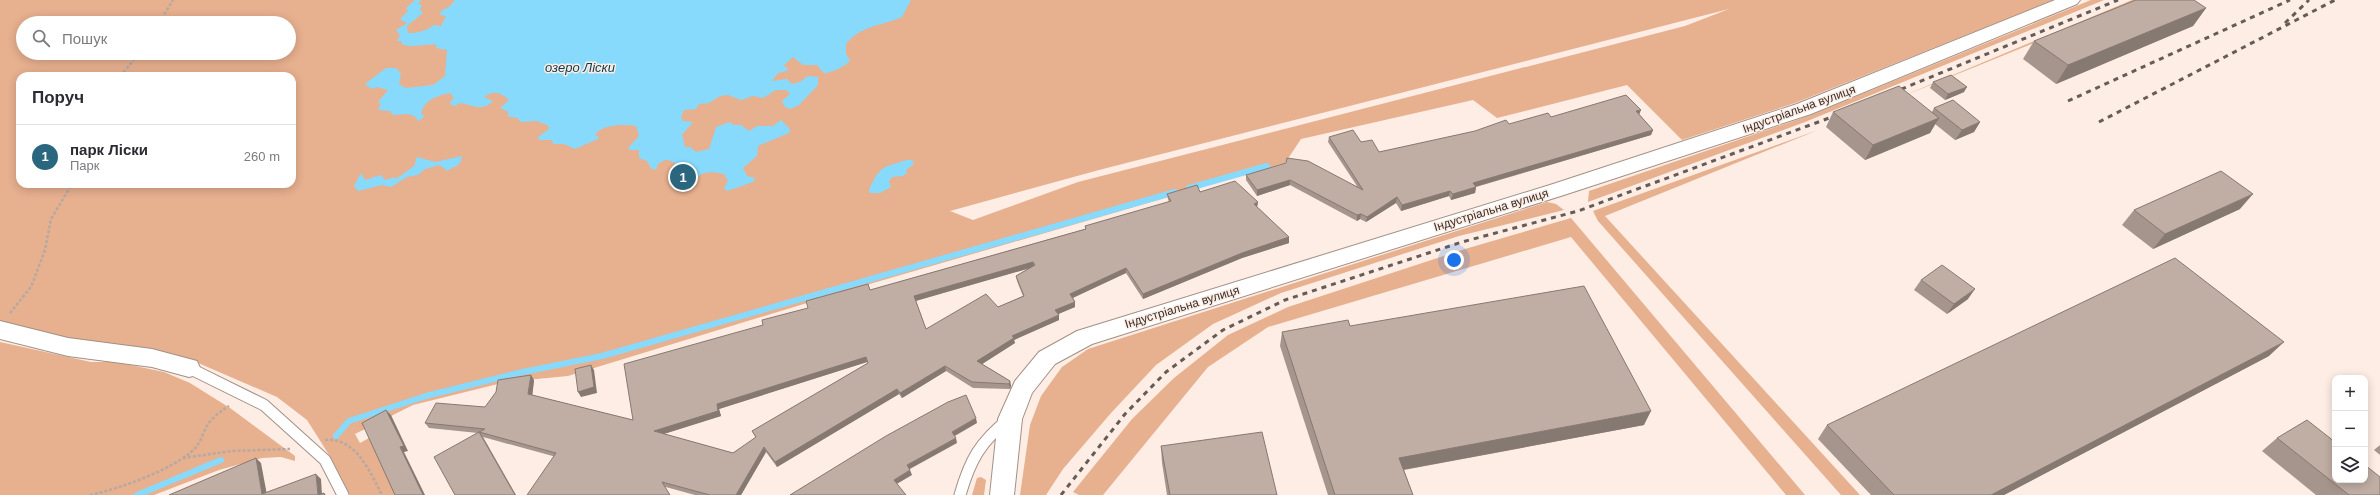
<!DOCTYPE html>
<html lang="uk">
<meta charset="utf-8">
<style>
:root{--surface:#fff;--page:#f2f2f3;--text:#2b2b33;--muted:#7c7c81;--line:#e1e1e2;--accent:#2a667d}
body{margin:0;font-family:Helvetica,sans-serif;background:var(--page);color:var(--text)}
.controls{position:absolute;right:12px;bottom:12px;display:grid;overflow:hidden;border-radius:8px;box-shadow:0 2px 10px #0003}
.controls button{width:36px;height:36px;display:grid;place-items:center;padding:0;border:0;border-bottom:1px solid var(--line);background:var(--surface);color:var(--text);font:20px sans-serif}
.you{position:absolute;left:1454px;top:260px;width:14px;height:14px;margin:-10px;border:3px solid #fff;border-radius:50%;background:#1a73e8;box-shadow:0 0 0 6px #1a73e833}
.badge{display:grid;place-items:center;width:26px;height:26px;border-radius:50%;background:var(--accent);color:#fff;font-size:13px;font-weight:700}
.pin{position:absolute;translate:-50% -50%;border:2px solid #fff;box-shadow:0 1px 4px #0006}
.list{margin:0;padding:0;list-style:none}
h2{display:flex;justify-content:space-between;align-items:center;height:52px;margin:0;padding:0 16px;font-size:17px}
h2 small{font-size:13px;font-weight:400;color:var(--muted)}
.list li{display:grid;grid-template-columns:26px 1fr auto;gap:12px;align-items:center;box-sizing:border-box;height:64px;padding:0 16px;border-top:1px solid var(--line)}
.list b{display:block;font-size:15px;white-space:nowrap}
.list p{margin:0;font-size:13px;white-space:nowrap;color:var(--muted)}
.list em{font-size:13px;font-style:normal;color:var(--muted)}
.icon{flex:none;width:22px;height:22px;fill:none;stroke:currentColor;stroke-width:2;stroke-linecap:round;stroke-linejoin:round}
.map{position:relative;flex:none;width:2380px;height:495px;overflow:hidden}
.search{position:absolute;background:var(--surface);box-shadow:0 2px 10px #0003;left:16px;top:16px;width:280px;height:44px;display:flex;align-items:center;gap:10px;box-sizing:border-box;padding:0 14px;border-radius:22px;color:var(--muted);font-size:15px}
.panel{position:absolute;background:var(--surface);box-shadow:0 2px 10px #0003;left:16px;top:72px;width:280px;height:116px;border-radius:12px}
.map>svg:first-child{display:block}
.green{fill:#e7b08f;fill-rule:evenodd}
.water{fill:#88dafc}
.lines{fill:none;stroke-linecap:round;stroke-linejoin:round}
.stream{stroke:#88dafc;stroke-width:6}
.service-casing{stroke:#a29086;stroke-width:13}
.minor-casing{stroke:#a29086;stroke-width:2}
.path{stroke:#b6a9a2;stroke-width:2.5;stroke-dasharray:3 2;stroke-linecap:butt}
.service{stroke:#fff;stroke-width:11}
.minor{fill:#fff;fill-rule:evenodd}
.rail{stroke:#655c57;stroke-width:3;stroke-dasharray:5 5;stroke-linecap:butt}
.wall{fill:#a5958c;fill-rule:evenodd}
.shaded-wall{fill:#867972}
.building{fill:#c0ada3;stroke:#867972;fill-rule:evenodd}
.labels{text-anchor:middle;dominant-baseline:central;stroke-width:3;stroke-linejoin:round;paint-order:stroke}
.street-label{font-size:12px;fill:#37302c;stroke:#fdede4}
.water-label{font-size:13px;font-style:italic;fill:#093b4d;stroke:#fdede4}
</style>
<div class="map">
<svg width="2380" height="495" viewBox="0 0 2380 495">
<rect width="100%" height="100%" fill="#fdede4"/>
<g class="green">
<path d="M0 0H2054L1795 103 1682 140 1627 85 1497 118 1473 100 1301 139 1285 163 856 288 568 376 506 382 413 405 355 434 360 443 371 437 398 495H350L331 458 307 420 277 397 189 359 73 342 0 324ZM1729 9 1685 26 1078 182 973 220 950 211 1099 170ZM23 23H289V53H23ZM20 76H292V184H20Z"/>
<path d="M2091 0H2104L1805 122 1588 202 1589 191 1811 115Z"/>
<path d="M2132 0H2140L1891 101Z"/>
<path d="M1818 130 1605 216 1860 495H1841L1598 221 1593 211Z"/>
<path d="M1547 202 1556 204 1564 210 1459 236 1281 293 1213 324 1156 365 1111 413 1063 469 1046 495H1020L1030 425 1041 396 1062 367 1088 349Z"/>
<path d="M1571 218 1805 495H1786L1571 237 1268 327 1208 367 1103 495H1079L1073 492 1132 419 1174 378 1228 335 1288 307 1465 249Z"/>
<path d="M0 342 91 362H116L164 372 190 383 230 408 295 456V461L281 457 262 458 219 470 154 495H0Z"/>
<path d="M981 477 986 480 984 495H972L977 478Z"/>
</g>
<g class="water">
<path d="M415 0H421L418 4 422 5 420 10 423 13 407 26 408 33C418 33 426 31 434 25L441 26 446 16 440 15 441 11 450 6 455 0H911L902 17C882 26 861 25 846 44V54L850 60C847 66 831 73 824 73L817 65H803L793 57 783 66 788 68 787 71 778 73 772 81 787 79 792 84 800 82 808 76 818 77V85L799 105 790 109 784 106 782 101 790 94 786 90H776L763 98 753 96 741 100 728 95 720 96 709 103 699 104 696 109 684 110 681 117 683 121 693 122 682 135 685 147H690L696 152 709 149 716 127 730 122 734 125H741L749 131 757 126H773L781 120 790 129 789 133 758 146 757 156 743 168 747 176 755 178 753 182 727 191 724 188 728 181 724 174C703 169 696 174 687 192V181L691 172 686 170 682 163 677 165C668 159 666 158 657 165V168L655 170 651 168 647 161 639 158V150H630L628 148 639 136 636 126C626 124 601 124 595 135L599 137 598 139 575 149 564 144H553L552 140H539L538 137 549 129V126L537 121 521 122 517 118 507 116 509 112 500 108 509 100C501 92 493 90 484 97L493 101C482 112 473 105 460 103L455 106 451 105 450 102 454 98 450 93C436 96 424 100 421 114L425 116 419 121 414 116 408 114 393 115 390 111 378 110 381 104 378 102 388 90 377 87 372 89 365 84 386 68H396L401 74 399 84 406 88 433 85 445 76 447 50 436 48 437 45C426 43 412 49 402 44L401 41H397L400 35 396 30 407 23 400 19 408 11 406 8Z"/>
<path d="M462 156C461 167 454 166 447 171L440 165 425 169 418 175 407 177 391 187 382 185 358 191 354 186 361 173 365 180 381 175 385 180 395 177 396 179 414 166 417 157 435 162Z"/>
<path d="M907 160H912L914 164 906 170 907 173 903 176 892 177 889 181 891 187 880 193H870L869 189C882 164 882 168 907 160Z"/>
</g>
<g class="lines">
<g class="stream">
<path d="M1189 188 1267 166"/>
<path d="M336 436 349 421 426 396 518 373 602 356 1175 192"/>
<path d="M137 495 221 460"/>
</g>
<defs>
<g id="service">
<path d="M189 368 264 405 325 460 343 495"/>
<path d="M960 495C970 460 980 442 1009 419"/>
</g>
<g id="minor">
<path d="M2055 0H2080L2077 4 1811 114 1567 194 1092 344 1055 364 1032 393 1022 419 1014 495H990L998 419 1015 381 1039 352 1077 331 1553 184 1797 104Z"/>
<path d="M0 321 68 338 152 349 197 361 200 368 197 375 189 377 152 367 68 356 0 339Z"/>
</g>
</defs>
<use href="#service" class="service-casing"/>
<use href="#minor" class="minor-casing"/>
<g class="path">
<path d="M159 23 173 0"/>
<path d="M120 76 140 53"/>
<path d="M10 313 31 287 45 250 51 219 72 184"/>
<path d="M325 440C356 437 370 472 382 495"/>
<path d="M183 458 232 451 290 449"/>
<path d="M90 495C116 490 181 467 197 446 202 439 204 430 208 424 214 416 221 411 229 406"/>
</g>
<use href="#service" class="service"/>
<use href="#minor" class="minor"/>
<g class="rail">
<path d="M2285 23 2309 0"/>
<path d="M1892 93 2118 0"/>
<path d="M2068 101 2290 0"/>
<path d="M2099 122 2335 0"/>
<path d="M1061 495 1125 414 1166 372 1223 330 1285 300 1462 242 1578 211 1840 114"/>
</g>
</g>
<g class="wall">
<path d="M2206 8 2193 26 2056 84 2023 59 2034 41Z"/>
<path d="M1933 82 1964 92 1945 100 1930 88Z"/>
<path d="M1934 108 1980 122 1974 132 1955 140 1935 124 1930 133 1865 160 1826 127 1833 112H1932Z"/>
<path d="M1639 114 1653 130 1651 135 1476 187 1475 193 1451 200 1449 196 1401 211 1396 203 1366 222 1360 219 1357 221 1290 185 1257 196 1246 180V175L1357 186 1328 142 1329 137 1361 142 1379 152 1551 117Z"/>
<path d="M1200 192 1258 202 1257 207 1289 237V243L1242 258 1143 299 1126 273 1073 298 1075 302V307L1058 314 1059 320 1014 340 1015 343 982 364 1010 381 1011 386 1010 389 973 388 946 371 902 398 899 394 777 467 766 452 741 495H695L483 437 480 433 483 437 478 433 429 428 425 423 485 407 534 380 532 395 633 420 763 325 870 290 1085 229V226L1169 202 1168 199 1167 194ZM1029 268 1016 276 1017 281 1023 296 998 307 926 329 916 301ZM867 362 868 363 752 431 756 438 733 453 664 434 721 416 719 409Z"/>
<path d="M2240 209 2153 249 2122 225 2134 210Z"/>
<path d="M1921 280 1968 299 1947 314 1914 290Z"/>
<path d="M1350 326 1644 425 1404 470 1413 495H1328L1280 346 1282 332Z"/>
<path d="M2269 356 2004 495H1871L1818 439 1827 425Z"/>
<path d="M2277 438 2380 495H2316L2262 451Z"/>
<path d="M2380 445V455L2374 450Z"/>
<path d="M1161 446 1277 495H1167L1162 463Z"/>
</g>
<g class="shaded-wall">
<path d="M2206 8 2193 26 2056 84 2068 65Z"/>
<path d="M1967 87 1964 92 1945 100 1948 94Z"/>
<path d="M1641 110 1639 115 1636 111Z"/>
<path d="M1939 118 1930 133 1865 160 1873 145Z"/>
<path d="M1980 122 1974 132 1955 140 1962 130Z"/>
<path d="M1653 130 1651 135 1471 188 1473 183Z"/>
<path d="M1290 180V185L1257 196V190Z"/>
<path d="M1476 187 1475 193 1451 200 1453 194Z"/>
<path d="M1450 191 1449 196 1401 211 1402 205Z"/>
<path d="M2253 194 2240 209 2153 249 2165 234Z"/>
<path d="M1397 197 1396 203 1366 222 1367 217Z"/>
<path d="M1258 202 1257 207 1254 204Z"/>
<path d="M1361 214 1360 219 1357 221V215Z"/>
<path d="M1289 237V243L1242 258 1143 299V294L1242 253Z"/>
<path d="M1033 262 1034 267 915 301 914 296Z"/>
<path d="M1126 268V273L1070 299V294Z"/>
<path d="M1975 289 1968 299 1947 314 1954 304Z"/>
<path d="M1075 302V307L1056 315 1055 310Z"/>
<path d="M1059 315V320L1014 340 1015 343 979 366 977 361 1012 336Z"/>
<path d="M2284 342 2269 356 2004 495H1991Z"/>
<path d="M866 357 867 362 719 409 721 416 657 436 654 431 717 404Z"/>
<path d="M591 365 594 370 597 393 581 397 578 392Z"/>
<path d="M945 366 946 371 902 398 900 393Z"/>
<path d="M531 375 534 380 532 399 528 394Z"/>
<path d="M1010 381 1011 386 1010 389 1009 384Z"/>
<path d="M897 389 899 394 777 467 775 462Z"/>
<path d="M386 410 391 415 408 451 404 452 425 495H423L400 447Z"/>
<path d="M1651 411 1644 425 1396 471 1399 458Z"/>
<path d="M976 418 977 423 953 437 952 432Z"/>
<path d="M479 432 483 437 516 495H515Z"/>
<path d="M956 438 957 443 908 470 907 465Z"/>
<path d="M764 447 766 452 741 495H736Z"/>
<path d="M256 458 261 463 267 495 262 494Z"/>
<path d="M910 470 912 475 895 485 894 480Z"/>
<path d="M316 474 321 479 322 495H318Z"/>
</g>
<g class="building">
<path d="M2136 0H2194L2206 8 2068 65 2034 41Z"/>
<path d="M1951 75 1967 87 1948 94 1933 82Z"/>
<path d="M1899 86 1939 118 1873 145 1833 112Z"/>
<path d="M1626 95 1641 110 1636 111 1653 130 1473 183 1476 187 1453 194 1450 191 1402 205 1397 197 1367 217 1361 214 1357 215 1290 180 1257 190 1246 175 1286 163 1287 158 1308 161 1363 190 1329 137 1353 130 1361 142 1372 140 1379 152 1475 131 1506 120 1509 124 1548 113 1551 117Z"/>
<path d="M1953 100 1980 122 1962 130 1934 108Z"/>
<path d="M2221 171 2253 194 2165 234 2134 210Z"/>
<path d="M1235 181 1258 202 1254 204 1289 237 1242 253 1143 294 1126 268 1070 294 1075 302 1055 310 1059 315 1012 336 1014 338 977 361 1010 381 1009 384 972 382 945 366 900 393 897 389 775 462 764 447 736 495H710L662 482 670 495H527L556 453 479 432 485 429 425 423 436 403 485 407 496 392 498 380 531 375 528 394 633 420 624 364 763 325 762 320 808 308 806 301 868 284 870 290 1086 229 1085 226 1171 201 1167 194 1197 185 1200 192ZM1033 262 1035 265 1016 276 1024 296 998 307 986 294 926 329 914 296ZM866 357 868 363 752 431 756 437 733 453 654 431 718 411 717 404Z"/>
<path d="M2175 258 2284 342 1991 495H1894L1827 425Z"/>
<path d="M1942 265 1975 289 1954 304 1921 280Z"/>
<path d="M1584 286 1651 411 1399 458 1413 495H1335L1282 332 1348 320 1350 326Z"/>
<path d="M591 365 594 387 578 392 575 369Z"/>
<path d="M966 395 976 418 952 432 956 438 907 465 910 470 894 480 906 495H790L886 436 948 402Z"/>
<path d="M386 410 404 446 400 447 423 495H395L362 423Z"/>
<path d="M2307 420 2335 442V480H2365V465L2380 477V495H2349L2277 438Z"/>
<path d="M479 432 515 495H455L434 457Z"/>
<path d="M1262 432 1277 495H1170L1161 446Z"/>
<path d="M256 458 262 494 316 474 318 495H169Z"/>
<path d="M324 493 325 495H318Z"/>
</g>
<g class="labels">
<g class="street-label">
<text transform="translate(1799 109) rotate(-20)">Індустріальна вулиця</text>
<text transform="translate(1491 210) rotate(-17)">Індустріальна вулиця</text>
<text transform="translate(1182 307) rotate(-17)">Індустріальна вулиця</text>
</g>
<g class="water-label">
<text x="580" y="67">озеро Ліски</text>
</g>
</g>
</svg>
<div class="controls">
<button>+</button>
<button>−</button>
<button><svg class="icon" aria-label="layers" viewBox="0 0 24 24"><path d="M12 4l9 5-9 5-9-5zM3 14l9 5 9-5"/></svg></button>
</div>
<div class="you"></div>
<div class="pin badge" style="left:683px;top:177px">1</div>
<div class="search"><svg class="icon" aria-label="search" viewBox="0 0 24 24"><circle cx="10" cy="10" r="6"/><path d="M15 15l6 6"/></svg>Пошук</div>
<section class="panel">
<h2>Поруч<small></small></h2>
<ul class="list">
<li><span class="badge">1</span><div><b>парк Ліски</b><p>Парк</p></div><em>260 m</em></li>
</ul>
</section>
</div>
